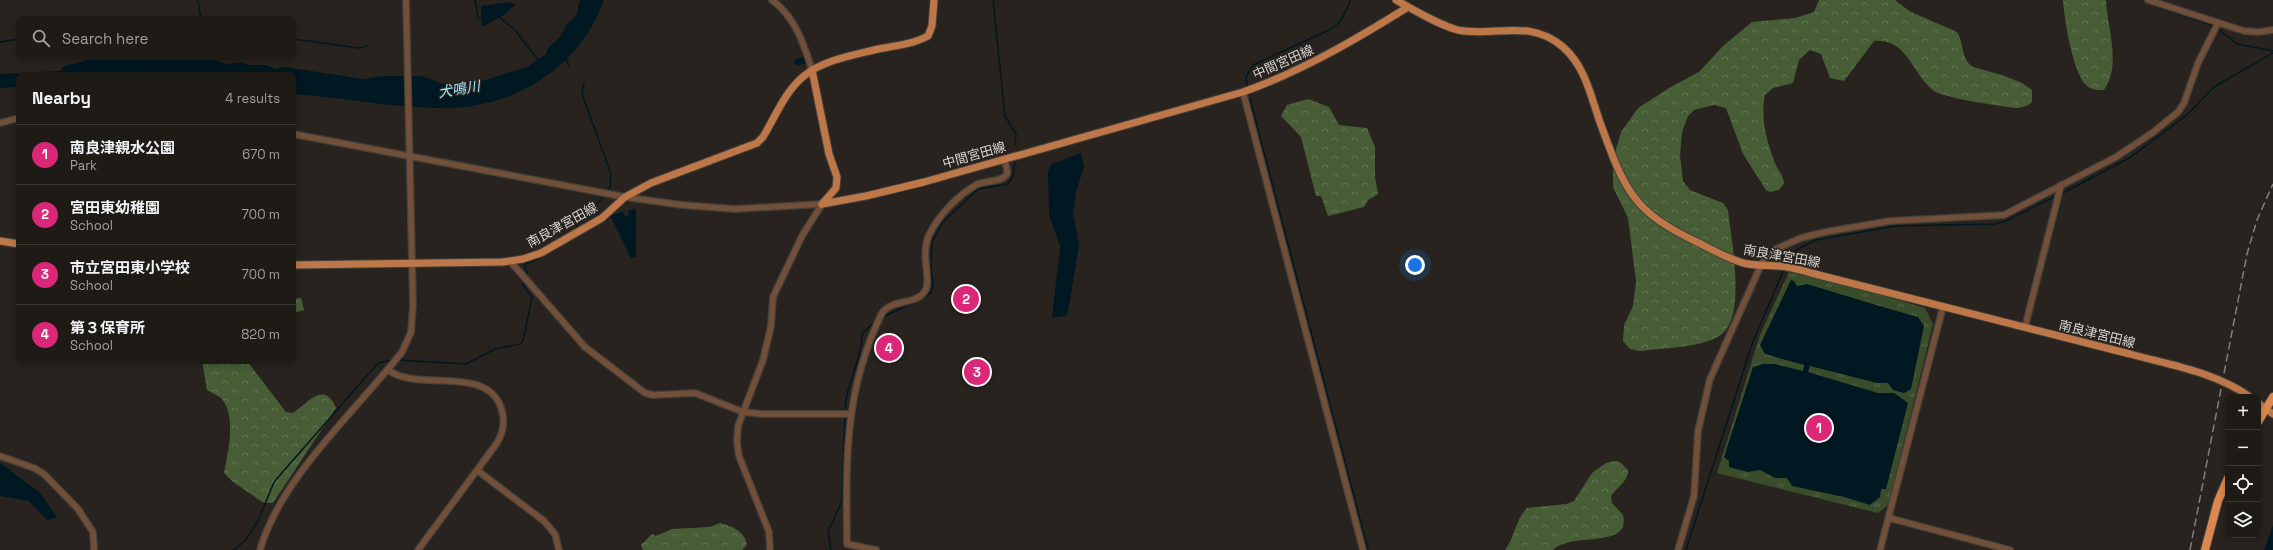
<!DOCTYPE html>
<meta charset="utf-8">
<style>
:root{--surface:#1e1a16;--page:#26231f;--text:#f1f3f6;--muted:#a1a1a1;--line:#3c3835;--accent:#db2777}
body{margin:0;font-family:"Space Grotesk","Noto Sans JP",sans-serif;background:var(--page);color:var(--text)}
.controls{position:absolute;right:12px;bottom:12px;display:grid;overflow:hidden;border-radius:8px;box-shadow:0 2px 6px #0003}
.controls button{width:36px;height:36px;display:grid;place-items:center;padding:0;border:0;border-bottom:1px solid var(--line);background:var(--surface);color:var(--text);font:20px sans-serif}
.you{position:absolute;left:1415px;top:265px;width:14px;height:14px;margin:-10px;border:3px solid #fff;border-radius:50%;background:#1a73e8;box-shadow:0 0 0 6px #1a73e833}
.badge{display:grid;place-items:center;width:26px;height:26px;border-radius:50%;background:var(--accent);color:#fff;font-size:13px;font-weight:700}
.pin{position:absolute;translate:-50% -50%;border:2px solid #fff;box-shadow:0 1px 4px #0006}
.list{margin:0;padding:0;list-style:none}
h2{display:flex;justify-content:space-between;align-items:center;height:52px;margin:0;padding:0 16px;font-size:17px}
h2 small{font-size:13px;font-weight:400;color:var(--muted)}
.list li{display:grid;grid-template-columns:26px 1fr auto;gap:12px;align-items:center;box-sizing:border-box;height:60px;padding:0 16px;border-top:1px solid var(--line)}
.list b{display:block;font-size:15px;white-space:nowrap}
.list p{margin:0;font-size:13px;white-space:nowrap;color:var(--muted)}
.list em{font-size:13px;font-style:normal;color:var(--muted)}
.icon{flex:none;width:22px;height:22px;fill:none;stroke:currentColor;stroke-width:2;stroke-linecap:round;stroke-linejoin:round}
.map{position:relative;flex:none;width:2273px;height:550px;overflow:hidden}
.search{position:absolute;background:var(--surface);box-shadow:0 2px 6px #0003;left:16px;top:16px;width:280px;height:44px;display:flex;align-items:center;gap:10px;box-sizing:border-box;padding:0 14px;border-radius:8px;color:var(--muted);font-size:15px}
.panel{position:absolute;background:var(--surface);box-shadow:0 2px 6px #0003;left:16px;top:72px;width:280px;height:292px;border-radius:8px}
.map>svg:first-child{display:block}
.forest{fill:url(#forest-crowns)}
.park{fill:url(#park-tufts)}
.water{fill:#001821}
.lines{fill:none;stroke-linecap:round;stroke-linejoin:round}
.stream{stroke:#001821;stroke-width:1.5}
.river{stroke:#001821;stroke-width:8}
.minor-casing{stroke:#44403b;stroke-width:8}
.major-casing{stroke:#44403b;stroke-width:9}
.highway-casing{stroke:#44403b;stroke-width:10}
.minor{stroke:#714f39;stroke-width:5.5}
.major{stroke:#bd7748;stroke-width:7}
.highway{stroke:#db874d;stroke-width:8}
.rail{stroke:#827e7a;stroke-width:1.5;stroke-dasharray:8 4;stroke-linecap:butt}
.major-bridge-casing{stroke:#44403b;stroke-width:9;stroke-linecap:butt}
.major-bridge{stroke:#bd7748;stroke-width:7}
.labels{text-anchor:middle;dominant-baseline:central;stroke-width:3;stroke-linejoin:round;paint-order:stroke}
.street-label{font-size:13px;fill:#d9d6d2;stroke:#28231e}
.water-label{font-size:14px;font-style:italic;fill:#9ee4fc;stroke:#28231e}
</style>
<div class="map">
<svg width="2273" height="550" viewBox="0 0 2273 550">
<defs>
<pattern id="forest-crowns" width="20" height="18" patternUnits="userSpaceOnUse"><rect width="20" height="18" fill="#475d36"/><path d="M2 6a3 3 0 1 1 6 0M12 15a3 3 0 1 1 6 0" fill="none" stroke="#617452"/></pattern>
<pattern id="park-tufts" width="24" height="20" patternUnits="userSpaceOnUse"><rect width="24" height="20" fill="#3a4d2a"/><path d="M3 7l-1-3M5 7V3M7 7l1-3M15 17l-1-3M17 17v-4M19 17l1-3" fill="none" stroke="#566648"/></pattern>
</defs>
<rect width="100%" height="100%" fill="#28231e"/>
<g class="forest">
<path d="M1819 0H1895L1909 11 1957 32C1965 45 1960 58 1973 67L2002 75 2022 83 2032 90V102C2028 106 2021 108 2015 108 2000 106 1944 98 1934 91 1912 75 1908 38 1874 41L1844 81 1830 78 1821 54 1810 50 1799 60 1793 83 1773 88 1765 95C1760 118 1767 142 1775 163 1778 171 1783 174 1784 183L1779 190 1770 192 1766 190 1743 154 1726 108 1714 105 1694 110 1688 116 1682 132 1680 156 1683 181 1690 190 1723 203 1728 210C1731 239 1746 312 1723 333 1707 348 1661 348 1640 351L1630 349 1623 341 1624 325 1633 306 1636 281 1628 218 1613 187V160L1621 132 1638 108 1669 88 1699 72 1723 46 1752 22 1795 18 1814 12Z"/>
<path d="M2063 0H2106C2107 27 2122 66 2104 90 2097 90 2092 90 2087 86 2073 75 2064 18 2063 0Z"/>
<path d="M1308 99 1329 107 1339 125 1367 128 1375 147V177L1378 194 1368 200 1364 207 1328 216 1321 196H1316L1301 137 1281 116 1287 105Z"/>
<path d="M301 298 304 310 293 313V299Z"/>
<path d="M202 361H247L286 412 293 413C308 403 324 380 336 408L273 503H264L233 482 224 473C228 452 237 416 221 398 217 395 212 393 207 390Z"/>
<path d="M1614 461 1620 462 1628 470C1628 482 1617 487 1611 496L1612 503 1623 515C1631 550 1571 531 1553 550H1505C1515 538 1515 520 1527 508L1566 504 1574 501 1592 473 1606 463Z"/>
<path d="M720 523C733 527 744 530 747 545L742 550H643L641 545 652 534 656 536 672 529 710 527Z"/>
</g>
<path class="park" d="M1789 272 1879 294 1925 308 1933 324 1888 505 1878 513 1717 473 1760 335Z"/>
<g class="water">
<path d="M580 0H604C578 71 510 111 435 108 387 107 340 97 293 94V75H213L210 72C194 72 180 69 164 75H19V82L0 84V74L60 71 64 66 100 57H159L165 60 198 59 219 61 225 64 242 62 249 65H265L276 69 285 67 363 79 382 76H422L442 84 476 83 527 67 546 54 548 48 560 37 566 25 576 16Z"/>
<path d="M510 2 515 5 504 15 482 27 481 6Z"/>
<path d="M804 57 806 64 796 65 794 63 795 59Z"/>
<path d="M1081 153 1084 167 1076 191 1073 214 1079 245 1068 312 1066 316 1052 318 1060 246 1049 215 1048 171 1052 164Z"/>
<path d="M636 208V257L631 258 610 215 623 212 625 217 629 215 628 211Z"/>
<path d="M1791 280 1794 281 1797 286 1807 284C1845 295 1881 307 1918 317L1924 326 1911 389 1904 393 1893 390 1888 383H1877L1810 366 1808 372 1878 393H1894L1908 403 1886 489H1881L1880 497 1870 505 1844 497 1792 486 1787 478H1775L1760 470 1748 472 1729 467V461L1724 457 1753 367 1763 364H1775L1803 371 1804 365 1765 354 1760 345Z"/>
<path d="M0 463 40 493 57 517 47 520 29 501 0 496Z"/>
<path d="M2273 525V550H2264Z"/>
</g>
<g class="lines">
<g class="stream">
<path d="M198 0 201 19"/>
<path d="M475 0 478 18H481"/>
<path d="M993 0 1005 116 1016 134 1015 145"/>
<path d="M2159 7 2214 26"/>
<path d="M499 17 515 30 539 61"/>
<path d="M2217 28 2237 44 2273 51"/>
<path d="M293 39 359 48 367 46"/>
<path d="M0 42 19 39"/>
<path d="M566 59 569 66"/>
<path d="M584 83 582 94 611 174 610 187 607 192"/>
<path d="M1247 85 1246 77 1253 65 1329 30 1340 22 1351 0"/>
<path d="M1250 99 1368 550"/>
<path d="M2061 194 2131 157 2188 114 2214 87 2273 53"/>
<path d="M576 230 578 222 605 195"/>
<path d="M1787 264 1798 249 1816 240 1895 226 1995 224 2006 221 2056 196"/>
<path d="M526 275 527 272 524 264 538 259 574 237"/>
<path d="M922 298 931 293 933 285 931 270 932 242 943 222 978 189 1008 184 1013 176 1015 162"/>
<path d="M881 318 915 302"/>
<path d="M397 360 466 364 495 349 520 344 523 341 532 297 523 285 524 281"/>
<path d="M845 412C845 385 862 361 862 334L878 319"/>
<path d="M234 550 245 541 258 521 274 482 378 363 393 360"/>
<path d="M831 550 828 532 842 501 845 416"/>
<path d="M1686 550 1752 344 1784 269"/>
</g>
<g class="river">
<path d="M156 73 201 75"/>
<path d="M0 84 19 83"/>
</g>
<defs>
<g id="minor">
<path d="M772 0C795 17 804 44 812 70"/>
<path d="M2148 0 2244 31 2259 32 2273 30"/>
<path d="M1243 92 1363 550"/>
<path d="M0 123 19 118"/>
<path d="M293 134 625 197 682 205 735 209 822 204"/>
<path d="M510 261 585 347 645 393 653 395 695 393 743 412 762 414H850"/>
<path d="M2025 327 2061 185"/>
<path d="M388 370C419 393 490 363 502 411 505 422 503 433 497 443L418 550"/>
<path d="M0 456 34 468 44 474 78 509 93 532 94 550"/>
<path d="M478 471 544 521 555 534 559 550"/>
<path d="M1889 518 2010 550"/>
<path d="M260 550C281 477 355 412 402 352L411 332 413 305 406 0"/>
<path d="M770 550 769 532 739 456 737 443 738 426 763 360 771 326 773 297 802 236 822 204"/>
<path d="M876 550 847 544C846 461 844 392 881 315 890 297 918 307 926 289 931 276 920 255 929 235 938 216 958 195 976 185 984 180 1002 183 1007 174 1008 170 1005 163 1004 159"/>
<path d="M1678 550 1694 496 1698 431 1710 379 1761 265 1769 254 1776 249 1801 238 1825 232 1890 221 2004 215 2116 157 2152 133 2178 112 2184 103 2198 63 2218 23"/>
<path d="M1880 550 1943 307"/>
</g>
<g id="major">
<path d="M1396 0C1412 9 1447 30 1464 31 1501 35 1532 20 1563 47 1586 67 1591 98 1601 125 1625 191 1633 212 1699 243 1713 250 1727 258 1743 263 1754 266 1767 265 1779 266 1790 267 1801 270 1811 273L2130 354"/>
<path d="M812 70 829 154 837 177 836 188 822 204"/>
<path d="M822 204 866 196 924 182 1243 92C1302 71 1355 40 1408 7"/>
<path d="M0 241 19 244"/>
<path d="M293 265 503 262 523 259 541 253 602 218 625 197 651 183 757 143 763 137C775 117 786 90 804 76 823 60 854 55 878 49 895 46 913 44 928 36L932 26 934 0"/>
<path d="M2258 403 2273 414"/>
</g>
<g id="highway">
<path d="M2258 422 2273 397"/>
<path d="M2205 550 2218 501 2228 478"/>
</g>
</defs>
<use href="#minor" class="minor-casing"/>
<use href="#major" class="major-casing"/>
<use href="#highway" class="highway-casing"/>
<use href="#minor" class="minor"/>
<use href="#major" class="major"/>
<use href="#highway" class="highway"/>
<path class="rail" d="M2190 550 2247 254 2257 220 2273 184"/>
<defs>
<path id="major-bridge" d="M2130 354C2170 365 2215 372 2250 397"/>
</defs>
<use href="#major-bridge" class="major-bridge-casing"/>
<use href="#major-bridge" class="major-bridge"/>
</g>
<g class="labels">
<g class="street-label">
<text transform="translate(1283 62) rotate(-24)">中間宮田線</text>
<text transform="translate(974 155) rotate(-16)">中間宮田線</text>
<text transform="translate(562 225) rotate(-29)">南良津宮田線</text>
<text transform="translate(1782 256) rotate(10)">南良津宮田線</text>
<text transform="translate(2097 334) rotate(14)">南良津宮田線</text>
</g>
<g class="water-label">
<text transform="translate(459 89) rotate(-9)">犬鳴川</text>
</g>
</g>
</svg>
<div class="controls">
<button>+</button>
<button>−</button>
<button><svg class="icon" aria-label="locate" viewBox="0 0 24 24"><circle cx="12" cy="12" r="6"/><path d="M12 2v4M12 18v4M2 12h4M18 12h4"/></svg></button>
<button><svg class="icon" aria-label="layers" viewBox="0 0 24 24"><path d="M12 4l9 5-9 5-9-5zM3 14l9 5 9-5"/></svg></button>
</div>
<div class="you"></div>
<div class="pin badge" style="left:1819px;top:428px">1</div>
<div class="pin badge" style="left:966px;top:299px">2</div>
<div class="pin badge" style="left:977px;top:372px">3</div>
<div class="pin badge" style="left:889px;top:348px">4</div>
<div class="search"><svg class="icon" aria-label="search" viewBox="0 0 24 24"><circle cx="10" cy="10" r="6"/><path d="M15 15l6 6"/></svg>Search here</div>
<section class="panel">
<h2>Nearby<small>4 results</small></h2>
<ul class="list">
<li><span class="badge">1</span><div><b>南良津親水公園</b><p>Park</p></div><em>670 m</em></li>
<li><span class="badge">2</span><div><b>宮田東幼稚園</b><p>School</p></div><em>700 m</em></li>
<li><span class="badge">3</span><div><b>市立宮田東小学校</b><p>School</p></div><em>700 m</em></li>
<li><span class="badge">4</span><div><b>第３保育所</b><p>School</p></div><em>820 m</em></li>
</ul>
</section>
</div>
